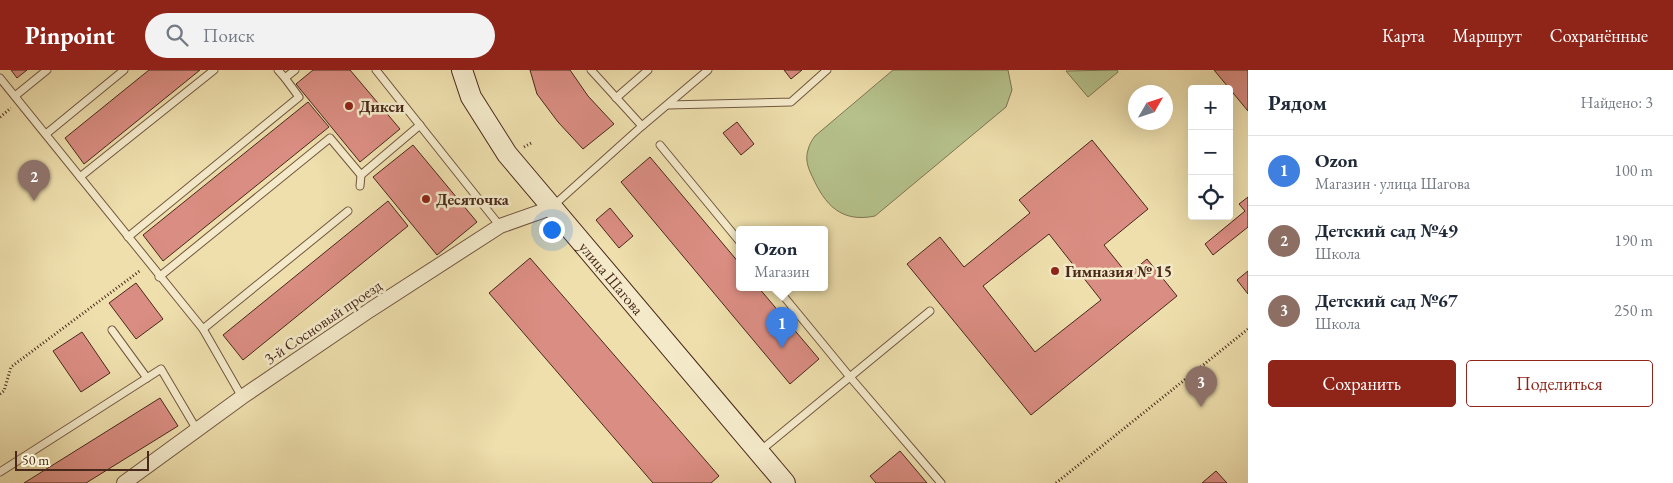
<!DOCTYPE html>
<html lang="ru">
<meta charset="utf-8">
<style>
:root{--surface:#fff;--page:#f2f2f3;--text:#1f2937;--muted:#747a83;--line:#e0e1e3;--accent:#8f2418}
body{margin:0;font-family:"EB Garamond",serif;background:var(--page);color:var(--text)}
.controls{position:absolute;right:15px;top:15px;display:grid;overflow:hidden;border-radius:5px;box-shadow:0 5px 20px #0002}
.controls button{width:45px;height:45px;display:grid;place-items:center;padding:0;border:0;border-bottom:1px solid var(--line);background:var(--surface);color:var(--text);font:25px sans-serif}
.compass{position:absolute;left:1128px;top:15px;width:45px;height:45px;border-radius:50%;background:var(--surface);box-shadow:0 5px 20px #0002;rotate:51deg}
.scale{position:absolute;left:15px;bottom:12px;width:134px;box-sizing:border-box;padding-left:5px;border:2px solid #48281a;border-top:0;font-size:14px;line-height:18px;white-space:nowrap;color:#48281a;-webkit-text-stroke:4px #f4eaca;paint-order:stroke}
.you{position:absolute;left:551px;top:159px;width:18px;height:18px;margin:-12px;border:4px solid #fff;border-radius:50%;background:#1a73e8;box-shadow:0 0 0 8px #1a73e833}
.badge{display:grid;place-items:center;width:32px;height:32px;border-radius:50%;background:var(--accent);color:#fff;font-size:16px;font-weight:700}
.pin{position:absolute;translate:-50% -41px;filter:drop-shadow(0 1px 2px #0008)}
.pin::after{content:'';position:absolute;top:26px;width:18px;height:15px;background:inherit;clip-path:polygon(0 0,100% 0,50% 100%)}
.popup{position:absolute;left:736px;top:156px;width:92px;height:65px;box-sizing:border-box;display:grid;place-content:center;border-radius:5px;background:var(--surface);filter:drop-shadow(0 1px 4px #0005);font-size:16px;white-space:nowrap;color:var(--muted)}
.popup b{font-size:19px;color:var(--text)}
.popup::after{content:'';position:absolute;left:50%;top:100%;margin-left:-10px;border:10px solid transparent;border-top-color:var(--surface)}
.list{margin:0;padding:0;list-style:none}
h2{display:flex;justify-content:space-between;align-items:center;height:65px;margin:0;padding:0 20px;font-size:21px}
h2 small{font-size:16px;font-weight:400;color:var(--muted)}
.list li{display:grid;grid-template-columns:32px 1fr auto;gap:15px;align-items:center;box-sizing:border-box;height:70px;padding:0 20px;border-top:1px solid var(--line)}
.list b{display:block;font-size:19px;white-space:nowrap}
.list p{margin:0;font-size:16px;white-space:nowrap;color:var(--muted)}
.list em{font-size:16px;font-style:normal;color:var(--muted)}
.actions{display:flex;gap:10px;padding:15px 20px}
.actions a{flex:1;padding:11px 0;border:1px solid var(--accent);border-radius:5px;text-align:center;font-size:18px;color:var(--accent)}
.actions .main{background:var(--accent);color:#fff}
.icon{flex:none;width:28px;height:28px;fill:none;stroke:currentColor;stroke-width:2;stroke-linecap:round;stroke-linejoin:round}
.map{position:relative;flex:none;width:1248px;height:413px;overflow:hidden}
header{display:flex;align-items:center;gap:30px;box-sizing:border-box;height:70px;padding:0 25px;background:var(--accent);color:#fff}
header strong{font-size:24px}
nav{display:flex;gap:28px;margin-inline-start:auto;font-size:18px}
.search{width:350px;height:45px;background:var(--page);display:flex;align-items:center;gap:12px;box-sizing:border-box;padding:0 18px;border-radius:28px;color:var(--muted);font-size:19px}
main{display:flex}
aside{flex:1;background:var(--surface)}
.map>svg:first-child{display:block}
.green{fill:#b6c28c;stroke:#7f7553}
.building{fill:#da8d82;stroke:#48281a;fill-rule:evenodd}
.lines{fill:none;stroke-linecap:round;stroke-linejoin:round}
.lane-casing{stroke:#72563f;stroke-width:9}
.street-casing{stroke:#72563f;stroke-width:16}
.secondary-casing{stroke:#48281a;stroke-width:22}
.path{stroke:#48281a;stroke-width:3;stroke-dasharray:1 2.5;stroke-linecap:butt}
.lane{stroke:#f4eaca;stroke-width:7}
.street{stroke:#f4eaca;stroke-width:14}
.secondary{stroke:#f4eaca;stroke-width:20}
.poi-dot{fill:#8f2418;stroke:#f4eaca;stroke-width:2}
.labels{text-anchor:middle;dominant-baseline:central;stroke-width:5;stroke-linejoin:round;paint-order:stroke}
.poi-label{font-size:16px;font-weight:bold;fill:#48281a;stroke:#f4eaca;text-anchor:start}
.street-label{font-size:16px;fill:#48281a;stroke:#f4eaca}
</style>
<header>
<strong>Pinpoint</strong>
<div class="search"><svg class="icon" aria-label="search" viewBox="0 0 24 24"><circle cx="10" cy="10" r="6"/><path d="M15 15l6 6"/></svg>Поиск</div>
<nav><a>Карта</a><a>Маршрут</a><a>Сохранённые</a></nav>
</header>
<main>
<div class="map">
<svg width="1248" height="413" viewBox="0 0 1248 413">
<rect width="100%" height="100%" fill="#eedfad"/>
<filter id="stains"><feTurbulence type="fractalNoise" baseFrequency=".004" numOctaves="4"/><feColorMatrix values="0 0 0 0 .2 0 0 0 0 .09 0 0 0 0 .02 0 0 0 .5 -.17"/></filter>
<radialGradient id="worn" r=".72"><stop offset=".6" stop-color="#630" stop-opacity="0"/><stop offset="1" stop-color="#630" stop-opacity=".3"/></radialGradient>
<g class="green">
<path d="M893 0H1008L1012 20 1006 37 875 146C841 153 825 135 812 106 808 98 805 89 808 80 809 75 812 70 815 66Z"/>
<path d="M1117 0 1118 2 1088 27 1066 1Z"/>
</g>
<g class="building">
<path d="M11 0H27L17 8Z"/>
<path d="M149 0H200L84 94 65 68Z"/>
<path d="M313 0H350L400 59 360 92 296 14Z"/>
<path d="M530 0H570L588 26 614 54 583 79 558 52 537 24Z"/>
<path d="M784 0H802L791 9Z"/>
<path d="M1214 0H1248V41Z"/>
<path d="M308 32 329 57 163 191 143 165Z"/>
<path d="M737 52 754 74 741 85 723 63Z"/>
<path d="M1092 70 1148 139 1104 175 1128 205 1147 189 1177 226 1031 345 907 194 940 167 964 197 1030 143 1019 130ZM1049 164 1101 230 1035 282 983 216Z"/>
<path d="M413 75 477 152 437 185 373 107Z"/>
<path d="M650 87 740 194V217H758L819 289 790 314 621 112Z"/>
<path d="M1248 127V157L1213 185 1205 174 1245 141 1239 134Z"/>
<path d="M388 131 408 156 243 290 223 265Z"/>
<path d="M610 138 633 166 619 178 596 150Z"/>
<path d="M530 188 719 406 711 413H653L489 223Z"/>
<path d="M1248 201V224L1237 210Z"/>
<path d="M136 213 163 249 136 269 109 233Z"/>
<path d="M82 262 110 303 81 322 53 281Z"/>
<path d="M160 328 178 356 86 413H24Z"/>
<path d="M900 381 927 413H876L870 406Z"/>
<path d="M1216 401 1227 413H1202Z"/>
</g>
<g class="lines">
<defs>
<g id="lane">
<path d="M278 0 285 8 295 0"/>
<path d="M376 0 500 156"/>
<path d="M591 0 642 56"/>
<path d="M0 8 203 259 242 327"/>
<path d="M15 26 47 0"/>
<path d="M616 28 648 0"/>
<path d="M668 35 791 32 827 0"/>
<path d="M46 64 124 0"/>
<path d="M660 75 740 172"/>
<path d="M80 107 214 0"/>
<path d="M360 116 361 105"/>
<path d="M553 136 642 56 708 0"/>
<path d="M128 167 299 27 285 8"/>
<path d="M159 207 330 68 361 105 420 55"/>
<path d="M776 217 850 307 941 413"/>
<path d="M203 259 348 141"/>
<path d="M112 260 147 308"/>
<path d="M760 381 930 241"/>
<path d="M0 402 161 299 197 360"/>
</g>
<path id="street" d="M124 413 242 327 370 240 500 156 551 138"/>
<g id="secondary">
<path id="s1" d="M462 0 471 27 507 84 785 413"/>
</g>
</defs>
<use href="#lane" class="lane-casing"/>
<use href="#street" class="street-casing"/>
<use href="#secondary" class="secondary-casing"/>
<g class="path">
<path d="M0 47 11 38"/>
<path d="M524 77 533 72"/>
<path d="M0 324 4 321 11 297 141 200"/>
<path d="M1056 413 1248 259"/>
</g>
<use href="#lane" class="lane"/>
<use href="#street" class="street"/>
<use href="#secondary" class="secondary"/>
</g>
<g class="poi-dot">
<circle cx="349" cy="36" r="5"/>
<circle cx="426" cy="129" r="5"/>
<circle cx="1055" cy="201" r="5"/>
</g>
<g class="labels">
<g class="poi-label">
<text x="359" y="36">Дикси</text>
<text x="436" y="129">Десяточка</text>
<text x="1065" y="201">Гимназия № 15</text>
</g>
<g class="street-label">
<text stroke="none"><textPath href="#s1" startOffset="258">улица Шагова</textPath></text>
<text transform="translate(323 252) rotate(-34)">3-й Сосновый проезд</text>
</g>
</g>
<rect width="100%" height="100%" filter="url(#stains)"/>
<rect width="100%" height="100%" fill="url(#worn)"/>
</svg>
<div class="controls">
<button>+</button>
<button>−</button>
<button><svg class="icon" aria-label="locate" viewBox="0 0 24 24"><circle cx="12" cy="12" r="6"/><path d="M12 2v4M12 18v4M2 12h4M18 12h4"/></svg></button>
</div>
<svg class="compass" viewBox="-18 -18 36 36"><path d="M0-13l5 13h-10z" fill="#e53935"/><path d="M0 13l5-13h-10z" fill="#747a83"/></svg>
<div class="scale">50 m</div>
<div class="you"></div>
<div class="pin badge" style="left:782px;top:278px;background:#3f7fe0">1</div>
<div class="popup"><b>Ozon</b>Магазин</div>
<div class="pin badge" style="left:34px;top:131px;background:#8d6e63">2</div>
<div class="pin badge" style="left:1201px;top:337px;background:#8d6e63">3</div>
</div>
<aside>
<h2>Рядом<small>Найдено: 3</small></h2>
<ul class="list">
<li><span class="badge" style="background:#3f7fe0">1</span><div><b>Ozon</b><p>Магазин · улица Шагова</p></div><em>100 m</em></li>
<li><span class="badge" style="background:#8d6e63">2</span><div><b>Детский сад №49</b><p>Школа</p></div><em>190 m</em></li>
<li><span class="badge" style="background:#8d6e63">3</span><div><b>Детский сад №67</b><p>Школа</p></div><em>250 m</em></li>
</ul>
<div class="actions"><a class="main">Сохранить</a><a>Поделиться</a></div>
</aside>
</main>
